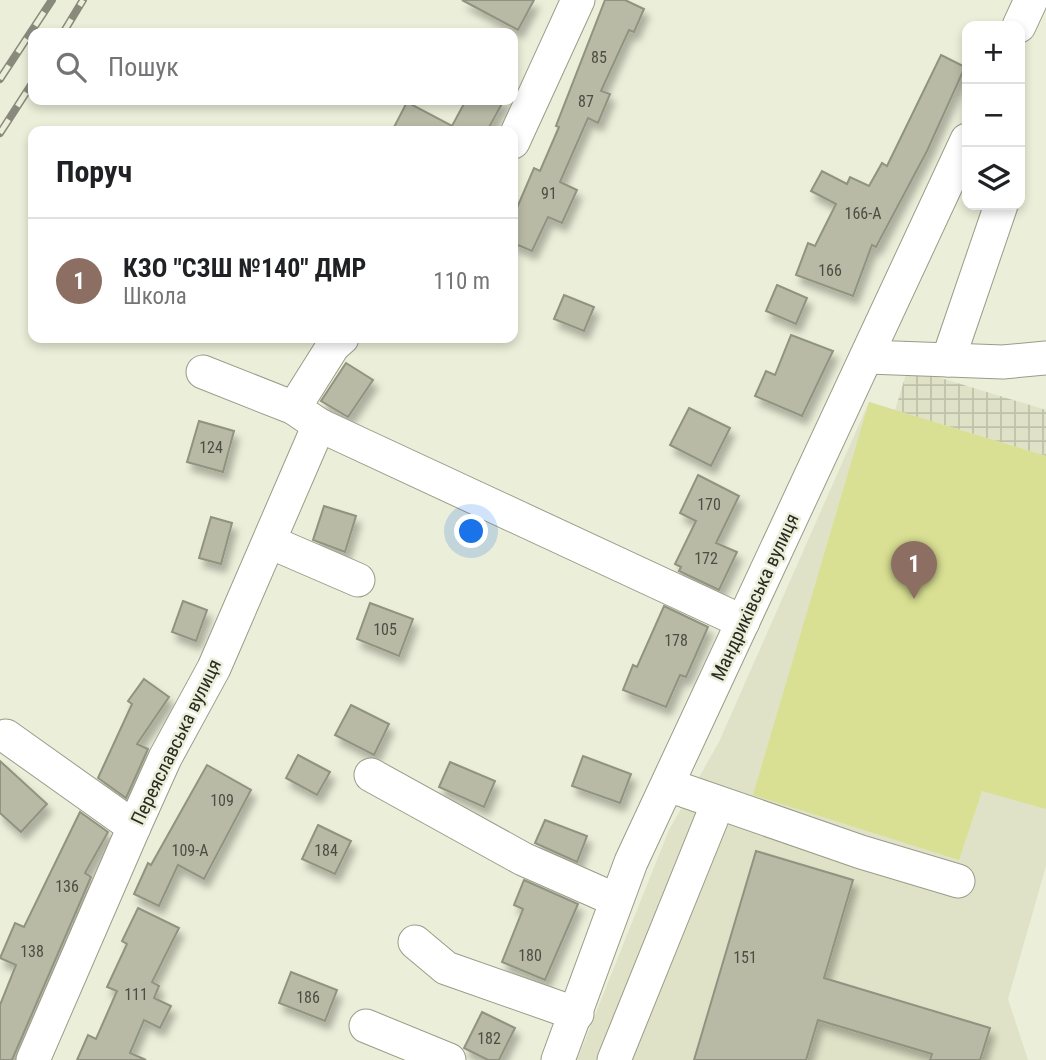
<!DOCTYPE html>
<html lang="uk">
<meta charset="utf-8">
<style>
:root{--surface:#fff;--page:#f2f2f2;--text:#202124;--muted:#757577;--line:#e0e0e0;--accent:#1a73e8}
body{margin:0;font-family:"Roboto Condensed",sans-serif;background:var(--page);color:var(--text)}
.controls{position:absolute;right:21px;top:21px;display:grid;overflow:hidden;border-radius:14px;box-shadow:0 4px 10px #0003}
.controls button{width:63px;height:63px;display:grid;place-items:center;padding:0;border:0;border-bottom:2px solid var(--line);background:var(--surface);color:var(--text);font:35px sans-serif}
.you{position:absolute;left:472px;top:532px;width:24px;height:24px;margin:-18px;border:5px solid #fff;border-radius:50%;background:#1a73e8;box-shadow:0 0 0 10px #1a73e833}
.badge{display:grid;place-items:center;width:46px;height:46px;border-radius:50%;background:var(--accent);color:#fff;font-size:23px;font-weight:700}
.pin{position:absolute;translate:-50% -58px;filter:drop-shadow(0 2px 4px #0008)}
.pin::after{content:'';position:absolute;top:37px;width:24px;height:21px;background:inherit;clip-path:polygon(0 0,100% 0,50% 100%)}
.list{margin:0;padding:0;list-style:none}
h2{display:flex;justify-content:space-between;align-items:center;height:91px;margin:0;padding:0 28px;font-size:30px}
h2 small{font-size:23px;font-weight:400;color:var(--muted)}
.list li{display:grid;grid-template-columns:46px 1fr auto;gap:21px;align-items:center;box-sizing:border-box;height:126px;padding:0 28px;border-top:2px solid var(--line)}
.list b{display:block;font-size:26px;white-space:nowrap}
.list p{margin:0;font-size:23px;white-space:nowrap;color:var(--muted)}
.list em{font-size:23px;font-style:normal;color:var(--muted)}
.icon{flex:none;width:38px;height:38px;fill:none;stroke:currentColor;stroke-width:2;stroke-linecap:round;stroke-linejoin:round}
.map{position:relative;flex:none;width:1046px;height:1060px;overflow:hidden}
.search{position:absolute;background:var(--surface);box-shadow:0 4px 10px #0003;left:28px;top:28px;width:490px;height:77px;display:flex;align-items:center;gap:18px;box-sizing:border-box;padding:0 24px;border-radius:14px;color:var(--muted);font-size:26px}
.panel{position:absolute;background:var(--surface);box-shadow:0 4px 10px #0003;left:28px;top:126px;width:490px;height:217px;border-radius:14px}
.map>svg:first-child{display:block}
.built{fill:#dfe2c6}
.industrial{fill:url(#industrial-grid)}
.pitch{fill:#d9e093}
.building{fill:#b8baa6;stroke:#90937f;stroke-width:2;filter:url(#shadow)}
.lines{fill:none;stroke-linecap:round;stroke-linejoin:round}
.minor-casing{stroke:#9a9c88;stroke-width:35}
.minor{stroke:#fff;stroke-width:33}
.rail-casing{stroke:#898a7c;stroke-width:8}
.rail{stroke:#ebeed8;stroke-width:5;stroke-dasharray:16;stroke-linecap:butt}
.labels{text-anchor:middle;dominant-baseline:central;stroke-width:5;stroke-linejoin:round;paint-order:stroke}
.number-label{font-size:16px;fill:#4d4e43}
.street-label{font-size:19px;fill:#292a22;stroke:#ebeed8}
</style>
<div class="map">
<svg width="1046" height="1060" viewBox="0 0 1046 1060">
<defs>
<pattern id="industrial-grid" width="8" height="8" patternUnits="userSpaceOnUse" patternTransform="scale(1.75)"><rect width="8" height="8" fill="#dfe2c6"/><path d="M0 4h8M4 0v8" fill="none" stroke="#bfc2aa"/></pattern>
<filter id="shadow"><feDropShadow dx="4.5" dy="8" stdDeviation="3.5" flood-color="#0004"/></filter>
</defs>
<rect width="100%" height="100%" fill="#ebeed8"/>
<path class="built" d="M869 402 1046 456V866L1008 999 1028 1060H577L669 830 719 742Z"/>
<path class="industrial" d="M908 368 1046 410V456L895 410Z"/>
<path class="pitch" d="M869 402 1046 456V809L982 791 959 860 753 795Z"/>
<g class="building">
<path d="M462 0H534L518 30Z"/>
<path d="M605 0H625L644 9 634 32 629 30 601 91 610 94 598 123 588 118 560 182 577 190 562 223 548 217 532 251 513 243V217L534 168 540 171 559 127 556 126Z"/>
<path d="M941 55 965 67 927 151 876 247 872 245 853 296 796 275 808 243 815 246 836 204 811 191 822 171 847 184 850 177 869 186 882 163 887 166Z"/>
<path d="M466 100H504L487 131H392L407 102 452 126Z"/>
<path d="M777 285 807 298 796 324 766 311Z"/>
<path d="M564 295 594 307 584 331 554 319Z"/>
<path d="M791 335 833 351 802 416 755 396 766 371 775 375Z"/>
<path d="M346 363 373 380 348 417 321 401Z"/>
<path d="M689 408 730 428 711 466 670 445Z"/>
<path d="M199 421 234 431 223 472 187 462Z"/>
<path d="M698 475 739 496 716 543 737 552 719 590 679 571 681 567 675 564 696 521 680 513Z"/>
<path d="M324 506 356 516 345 552 313 540Z"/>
<path d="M211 517 232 523 221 564 199 558Z"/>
<path d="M183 601 207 610 196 641 172 632Z"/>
<path d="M370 603 413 619 399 656 357 639Z"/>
<path d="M664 606 708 627 686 677 680 675 666 707 623 690 633 665 637 667Z"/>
<path d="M144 679 169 697 137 744 148 749 126 798 98 778 132 704 128 701Z"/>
<path d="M351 705 389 724 374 755 335 735Z"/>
<path d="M298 755 330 772 317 795 286 778Z"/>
<path d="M583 756 631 774 620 803 572 786Z"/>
<path d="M0 761 47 804 21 832 0 813Z"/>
<path d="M450 762 495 781 484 807 439 787Z"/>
<path d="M207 765 251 790 204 879 178 865 159 906 134 894 148 863 151 865Z"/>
<path d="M80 812 108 832 85 873 91 877 12 1060H0V1005L16 965 0 958 15 923 24 927Z"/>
<path d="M545 820 587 836 577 862 535 843Z"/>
<path d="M318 825 351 841 335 874 302 859Z"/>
<path d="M756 851 853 880 824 978 990 1028 980 1060H930L932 1054 818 1020 806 1060H694Z"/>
<path d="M524 880 578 904 545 980 502 962 523 909 514 905Z"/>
<path d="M138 908 179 928 152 982 159 986 154 998 171 1006 160 1028 144 1020 130 1053 146 1060H77L88 1035 96 1039 117 991 107 987 127 944 122 941Z"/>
<path d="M291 972 337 990 325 1021 279 1003Z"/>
<path d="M482 1012 515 1028 499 1060H488L464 1048Z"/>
</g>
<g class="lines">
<defs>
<g id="minor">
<path d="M1019 26 1031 0"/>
<path d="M513 142 578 0"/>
<path d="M868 357 1003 362 1046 358"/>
<path d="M948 360 1001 205"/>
<path d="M203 372 294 408 319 425 743 622"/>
<path d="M294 408 333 346 342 338"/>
<path d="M270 542 358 580"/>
<path d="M6 736 134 827"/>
<path d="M371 775 523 859 616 900"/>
<path d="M668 785 861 852 958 881"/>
<path d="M415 942 446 968 577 1014"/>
<path d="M366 1026 449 1060"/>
<path d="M33 1060 134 827 165 758 214 668 319 425"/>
<path d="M558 1060 631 862 967 140"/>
<path d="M614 1060 718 803"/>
</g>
</defs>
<use href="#minor" class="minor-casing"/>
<use href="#minor" class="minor"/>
<defs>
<g id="rail">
<path d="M63 33 83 0"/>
<path d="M0 79 52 0"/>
<path d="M0 133 33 82"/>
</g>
</defs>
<use href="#rail" class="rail-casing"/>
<use href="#rail" class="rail"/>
</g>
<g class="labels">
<g class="number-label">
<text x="599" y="57">85</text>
<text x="586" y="101">87</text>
<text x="549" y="193">91</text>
<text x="863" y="213">166-А</text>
<text x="830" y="270">166</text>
<text x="211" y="447">124</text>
<text x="709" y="504">170</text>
<text x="706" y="558">172</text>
<text x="385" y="629">105</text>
<text x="676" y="640">178</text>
<text x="222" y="800">109</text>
<text x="190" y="850">109-А</text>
<text x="326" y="850">184</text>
<text x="67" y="886">136</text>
<text x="32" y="951">138</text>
<text x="530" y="955">180</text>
<text x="745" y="957">151</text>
<text x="136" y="994">111</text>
<text x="308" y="997">186</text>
<text x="489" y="1038">182</text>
</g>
<g class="street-label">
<text transform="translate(755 597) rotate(-65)">Мандриківська вулиця</text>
<text transform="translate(176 742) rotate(-64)">Переяславська вулиця</text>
</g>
</g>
</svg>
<div class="controls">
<button>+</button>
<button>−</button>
<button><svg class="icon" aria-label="layers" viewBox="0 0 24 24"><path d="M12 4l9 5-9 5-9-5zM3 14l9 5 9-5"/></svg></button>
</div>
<div class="you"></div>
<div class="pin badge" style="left:914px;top:599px;background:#8d6e63">1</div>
<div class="search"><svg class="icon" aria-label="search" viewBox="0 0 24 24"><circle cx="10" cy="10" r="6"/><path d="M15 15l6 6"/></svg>Пошук</div>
<section class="panel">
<h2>Поруч<small></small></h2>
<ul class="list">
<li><span class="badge" style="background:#8d6e63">1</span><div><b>КЗО &quot;СЗШ №140&quot; ДМР</b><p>Школа</p></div><em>110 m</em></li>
</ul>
</section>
</div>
